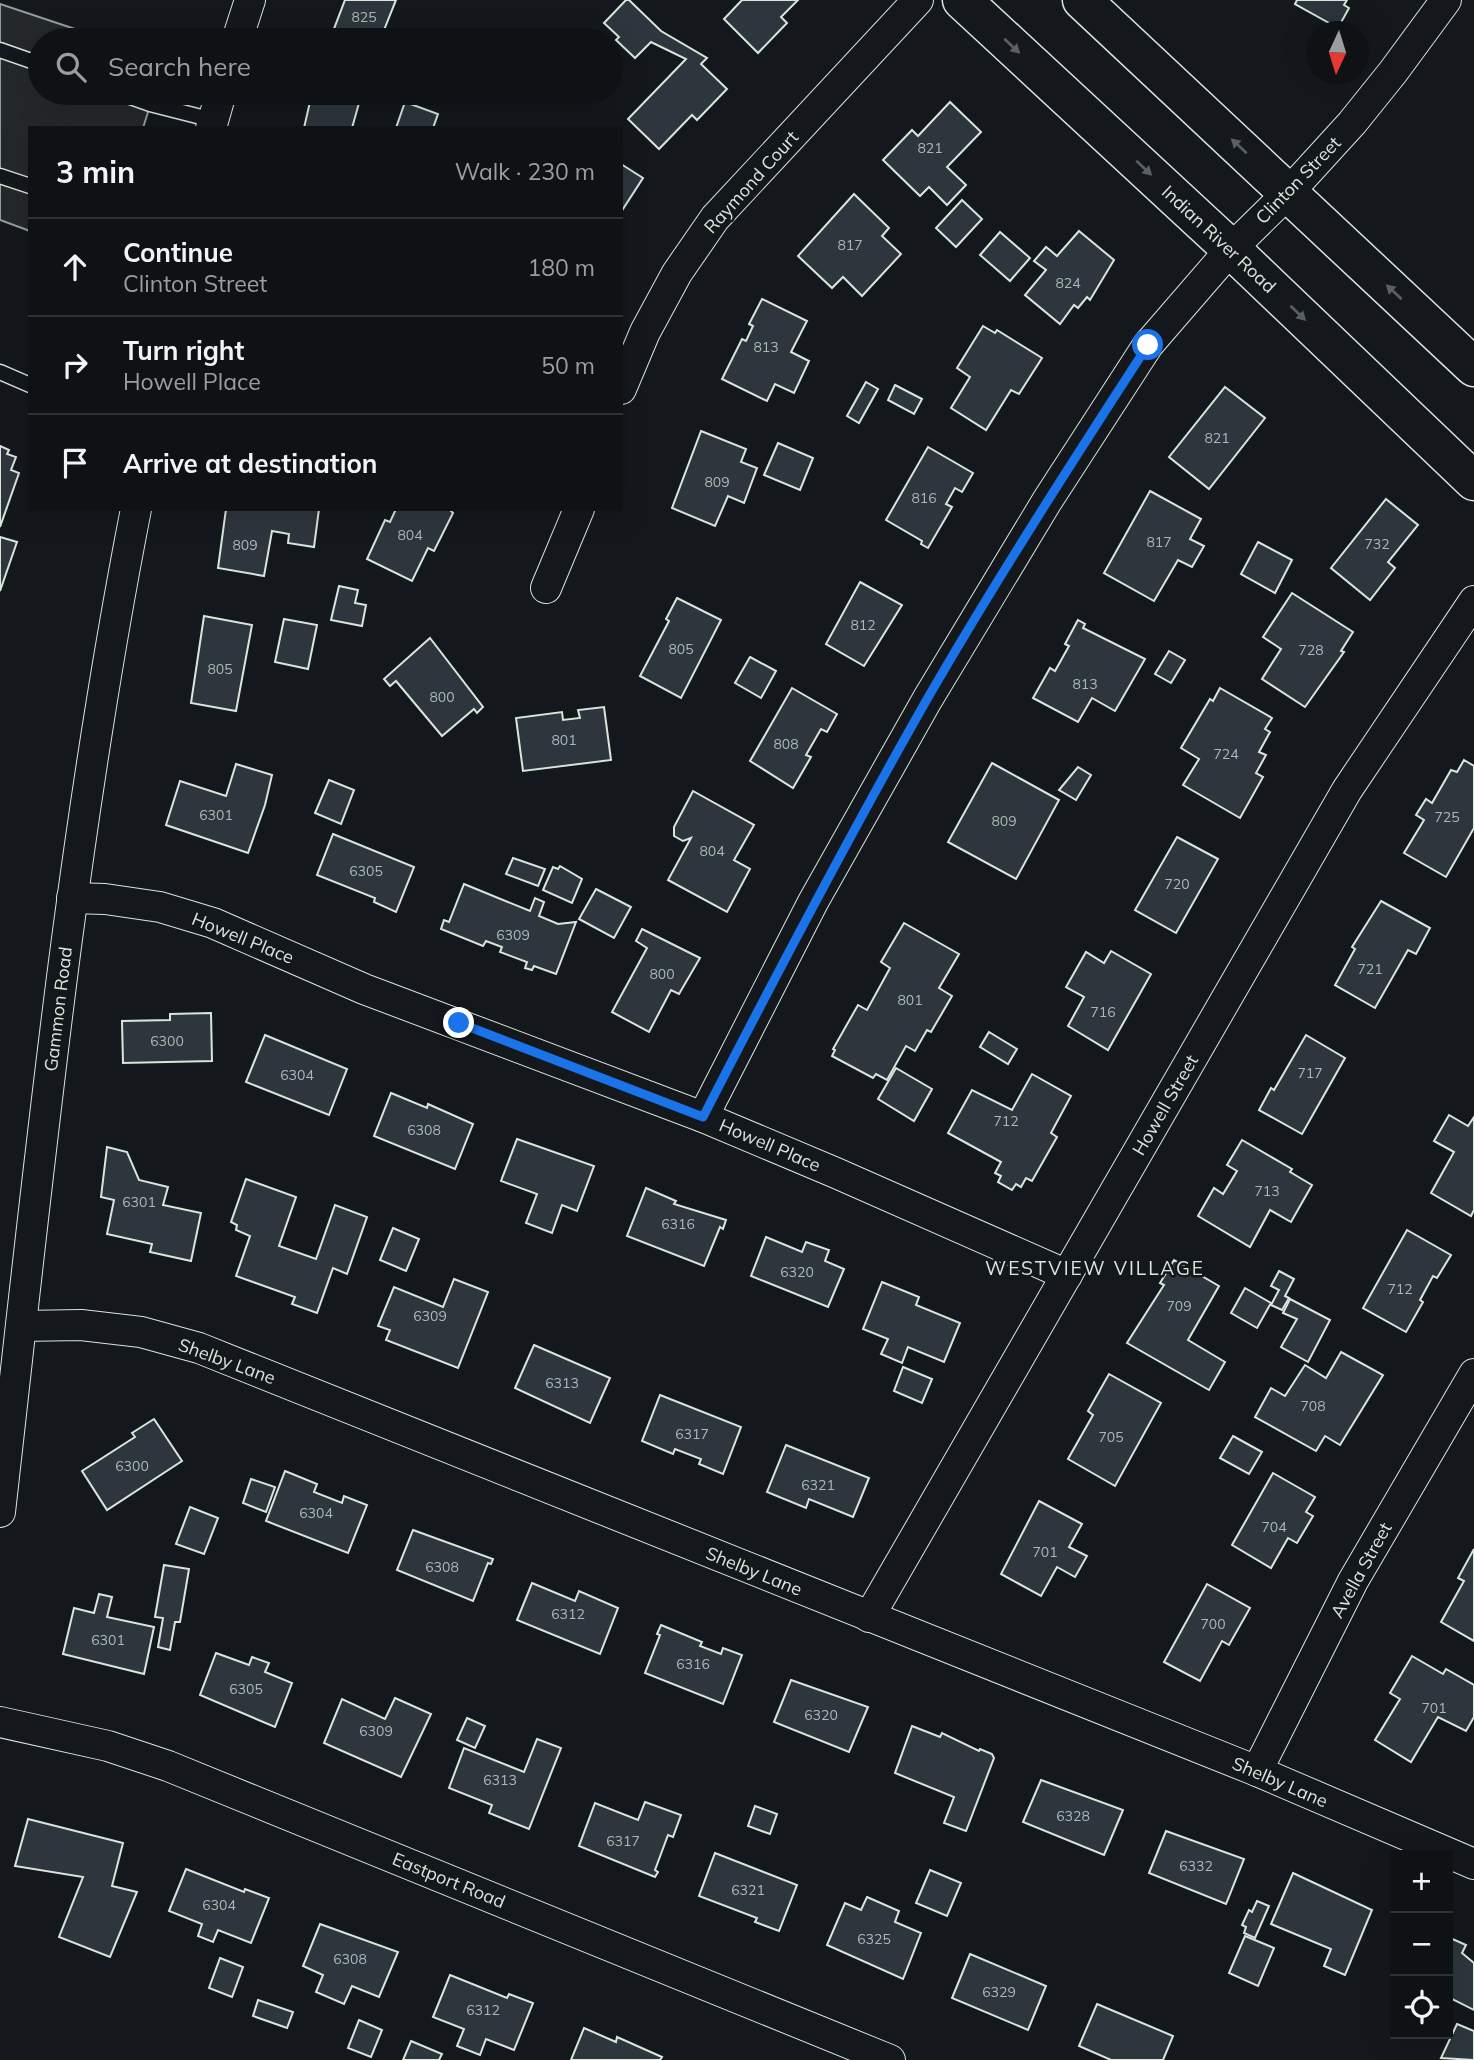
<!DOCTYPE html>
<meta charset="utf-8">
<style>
:root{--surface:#0f1215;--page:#1d2022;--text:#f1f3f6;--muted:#9b9ea0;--line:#2f3234}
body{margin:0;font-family:Mulish,sans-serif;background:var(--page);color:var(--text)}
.controls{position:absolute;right:21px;bottom:21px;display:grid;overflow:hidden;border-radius:0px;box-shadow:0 7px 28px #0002}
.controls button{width:63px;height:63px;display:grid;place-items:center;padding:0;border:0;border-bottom:2px solid var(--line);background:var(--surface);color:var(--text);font:35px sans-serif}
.compass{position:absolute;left:1306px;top:21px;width:63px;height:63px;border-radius:50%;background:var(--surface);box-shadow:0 7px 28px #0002;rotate:184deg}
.stop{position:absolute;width:21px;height:21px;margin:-16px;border:5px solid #1a73e8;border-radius:50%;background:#fff}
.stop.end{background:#1a73e8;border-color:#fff;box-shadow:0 2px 7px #0008}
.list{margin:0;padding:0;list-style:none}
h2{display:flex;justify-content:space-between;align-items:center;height:91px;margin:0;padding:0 28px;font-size:30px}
h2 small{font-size:23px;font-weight:400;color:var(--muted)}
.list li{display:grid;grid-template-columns:46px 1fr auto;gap:21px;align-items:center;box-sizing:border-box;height:98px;padding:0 28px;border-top:2px solid var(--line)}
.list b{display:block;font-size:26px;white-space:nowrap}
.list p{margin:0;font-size:23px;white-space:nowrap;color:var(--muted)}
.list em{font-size:23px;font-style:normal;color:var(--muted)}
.icon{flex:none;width:38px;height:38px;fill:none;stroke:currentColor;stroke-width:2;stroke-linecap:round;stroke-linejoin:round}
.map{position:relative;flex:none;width:1474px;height:2060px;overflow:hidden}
.search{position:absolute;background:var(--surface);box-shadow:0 7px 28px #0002;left:28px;top:28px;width:595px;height:77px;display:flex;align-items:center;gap:18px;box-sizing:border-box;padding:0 24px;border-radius:38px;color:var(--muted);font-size:26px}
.panel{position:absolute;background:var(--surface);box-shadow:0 7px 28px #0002;left:28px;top:126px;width:595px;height:385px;border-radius:0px}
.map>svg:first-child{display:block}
.parking{fill:#24282b;stroke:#939e99;stroke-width:2}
.building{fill:#2c363c;stroke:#d8e6dc;stroke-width:2}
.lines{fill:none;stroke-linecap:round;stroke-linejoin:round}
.lane-casing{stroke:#d8e6dc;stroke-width:17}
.street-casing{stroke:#d8e6dc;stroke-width:32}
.primary-casing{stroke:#d8e6dc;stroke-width:41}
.lane{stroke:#14181c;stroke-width:14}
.street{stroke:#14181c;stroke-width:30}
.primary{stroke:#14181c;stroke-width:38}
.oneway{fill:#59605f}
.route{stroke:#1a73e8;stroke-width:9}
.labels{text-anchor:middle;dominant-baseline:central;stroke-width:5;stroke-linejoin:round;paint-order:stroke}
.number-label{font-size:14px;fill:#adbab4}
.street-label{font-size:18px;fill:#d8e6dc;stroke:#14181c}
.neighbourhood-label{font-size:19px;letter-spacing:2px;fill:#d8e6dc;stroke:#14181c}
</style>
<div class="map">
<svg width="1474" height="2060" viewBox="0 0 1474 2060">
<rect width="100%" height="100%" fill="#14181c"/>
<path class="parking" d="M0 4 108 40H40V93H154L143 128H30V231L0 220Z"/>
<g class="building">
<path d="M345 0H396L380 40H348L332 34Z"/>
<path d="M626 0H629L661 31 707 58 701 64 727 89 697 120 692 115 659 149 628 119 686 59 651 42 635 58 616 40 619 37 604 23Z"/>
<path d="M742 0H798L781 17 787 23 758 53 724 19Z"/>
<path d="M1297 0H1347L1344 5 1349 8 1338 28 1295 4Z"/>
<path d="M312 93H349L361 96 352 128H304Z"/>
<path d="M405 102 438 114 433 128H396Z"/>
<path d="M950 102 981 132 947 167 966 185 947 205 929 187 920 196 883 160 912 130 918 136Z"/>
<path d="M621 164 643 178 621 212Z"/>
<path d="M854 194 889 228 882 236 901 254 862 296 843 277 832 288 798 256Z"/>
<path d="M962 200 982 219 956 247 936 228Z"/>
<path d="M1079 231 1114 260 1090 300 1087 297 1078 308 1074 305 1060 324 1025 295 1046 270 1034 261 1046 247 1057 256Z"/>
<path d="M1000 232 1030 258 1010 281 980 255Z"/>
<path d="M762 299 807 321 791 352 809 361 794 393 775 384 767 401 722 379 742 339 746 341 753 326 749 324Z"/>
<path d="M983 326 995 333 997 330 1042 358 1019 394 1011 390 986 430 951 408 970 377 957 368Z"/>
<path d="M866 382 878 389 859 423 847 416Z"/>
<path d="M895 385 922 399 914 414 888 400Z"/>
<path d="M1225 387 1265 418 1209 489 1169 457Z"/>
<path d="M701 431 746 449 741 462 757 468 744 503 728 496 715 526 672 508Z"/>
<path d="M778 443 813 458 800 490 764 475Z"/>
<path d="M0 446 9 450 7 454 16 457 11 470 19 473 0 527Z"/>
<path d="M928 447 973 473 962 492 955 488 946 504 952 507 928 548 921 544 922 541 886 520Z"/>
<path d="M1150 491 1201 519 1190 539 1204 546 1192 567 1178 560 1154 601 1104 573Z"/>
<path d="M1386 499 1418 525 1388 562 1395 568 1370 600 1331 568Z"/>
<path d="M226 509H319L314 547 288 543 289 534 272 531 264 576 218 568Z"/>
<path d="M396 509H449L453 513 434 551 428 548 412 581 367 559 385 520 390 522Z"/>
<path d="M0 537 17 542 0 591Z"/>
<path d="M1258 542 1292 560 1275 593 1241 574Z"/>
<path d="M860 582 902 605 864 666 826 644Z"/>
<path d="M339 586 358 590 355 603 366 605 362 626 331 620Z"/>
<path d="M1292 593 1353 632 1341 651 1344 652 1305 707 1262 679 1281 649 1263 637Z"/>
<path d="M677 598 721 620 681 698 640 676 669 621 666 619Z"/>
<path d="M204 616 252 625 236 711 191 703Z"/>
<path d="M284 619 317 625 308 669 275 662Z"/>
<path d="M1078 620 1085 624 1083 628 1145 659 1115 711 1092 698 1078 722 1033 698 1050 668 1055 671 1069 646 1065 644Z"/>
<path d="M430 638 483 707 477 713 474 709 442 736 396 681 390 686 384 679Z"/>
<path d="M1169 651 1185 660 1171 683 1155 674Z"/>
<path d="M750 657 776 671 761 698 735 683Z"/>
<path d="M792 688 837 714 827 732 821 729 806 755 811 757 793 788 750 761Z"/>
<path d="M1220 688 1272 718 1265 729 1270 732 1259 752 1266 755 1256 773 1263 777 1240 818 1183 785 1199 759 1181 748 1210 699 1213 701Z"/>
<path d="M604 707 611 760 523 771 516 718 562 712 563 720 580 718 578 710Z"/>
<path d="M1464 760 1474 766V828L1446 877 1404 853 1424 820 1416 815 1426 799 1432 803 1451 770 1457 772Z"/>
<path d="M992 763 1059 800 1016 879 948 842Z"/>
<path d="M236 764 272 775 265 805 248 853 166 825 180 781 226 796Z"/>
<path d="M1078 767 1091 775 1076 800 1059 790Z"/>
<path d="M329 780 354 790 341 824 315 813Z"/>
<path d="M693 791 754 825 734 860 750 869 727 912 668 880 691 838 683 841 674 836V827Z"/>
<path d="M333 834 414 867 396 912 374 902 375 898 317 875Z"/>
<path d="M1177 837 1218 859 1176 933 1135 910Z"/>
<path d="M513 858 545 869 538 886 506 874Z"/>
<path d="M560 866 582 879 572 903 543 890 553 867 558 869Z"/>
<path d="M464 884 530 911 535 898 544 902 539 916 558 924 576 922 556 974 534 966 532 970 525 968 527 962 500 952 502 947 486 941 483 946 441 929 444 920 449 922Z"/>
<path d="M596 889 631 907 614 938 579 919Z"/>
<path d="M1381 901 1430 928 1416 954 1408 950 1375 1008 1335 985 1355 949 1352 947Z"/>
<path d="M904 923 959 954 939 988 952 996 931 1032 927 1030 915 1051 906 1046 887 1080 876 1074 873 1078 832 1056 835 1050 833 1049 858 1005 867 1010 890 968 881 962Z"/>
<path d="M642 929 700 958 679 994 671 990 649 1032 612 1012 647 948 636 941Z"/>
<path d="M1111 951 1151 974 1108 1050 1068 1026 1084 997 1066 987 1086 952 1104 963Z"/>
<path d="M211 1013 212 1061 123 1063 122 1021 170 1020V1014Z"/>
<path d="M989 1032 1017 1049 1008 1064 980 1047Z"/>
<path d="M265 1035 347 1069 329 1115 246 1082Z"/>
<path d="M1306 1035 1345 1058 1302 1134 1259 1110 1271 1088 1274 1090Z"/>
<path d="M896 1068 932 1089 914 1121 878 1099Z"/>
<path d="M1032 1074 1071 1096 1051 1133 1057 1137 1032 1181 1026 1178 1021 1187 1016 1184 1012 1190 998 1182 1001 1176 995 1173 1001 1162 948 1133 972 1090 1012 1110Z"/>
<path d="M391 1093 427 1108 428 1104 473 1124 455 1169 374 1136Z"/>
<path d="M1449 1115 1468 1126 1474 1117V1210L1471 1216 1431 1193 1454 1152 1434 1141Z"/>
<path d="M517 1139 594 1166 577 1211 562 1205 552 1233 526 1223 537 1194 501 1181Z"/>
<path d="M1242 1140 1292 1169 1290 1172 1312 1185 1291 1222 1270 1210 1250 1247 1198 1216 1214 1188 1223 1194 1237 1171 1227 1165Z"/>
<path d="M107 1147 127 1152 139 1180 168 1187 163 1205 201 1213 191 1261 150 1252 152 1244 107 1234 114 1200 101 1197Z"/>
<path d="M246 1179 296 1197 279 1246 316 1259 335 1205 367 1217 347 1274 333 1268 317 1313 292 1304 295 1297 236 1276 250 1236 236 1230 237 1225 231 1222Z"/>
<path d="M646 1188 676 1201 674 1204 726 1220 723 1229 720 1227 704 1266 627 1236Z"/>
<path d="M393 1228 419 1239 406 1271 380 1260Z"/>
<path d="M1407 1230 1451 1255 1437 1278 1433 1276 1420 1300 1423 1302 1406 1332 1363 1308Z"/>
<path d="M766 1237 802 1252 806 1242 829 1250 825 1261 844 1269 828 1307 751 1276Z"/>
<path d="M1174 1260 1219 1286 1188 1340 1225 1362 1209 1390 1127 1343 1164 1285 1160 1283Z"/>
<path d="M1279 1271 1294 1279 1285 1296 1289 1298 1282 1310 1271 1305 1279 1290 1271 1286Z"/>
<path d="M454 1279 488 1292 458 1368 386 1340 390 1330 378 1326 394 1287 443 1307Z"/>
<path d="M882 1282 919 1297 916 1305 960 1323 944 1362 908 1347 902 1363 881 1354 888 1339 863 1329Z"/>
<path d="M1245 1288 1271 1303 1257 1328 1231 1313Z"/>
<path d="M1290 1299 1330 1320 1308 1362 1281 1347 1297 1319 1283 1313Z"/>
<path d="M534 1345 610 1378 590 1423 515 1388Z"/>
<path d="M1341 1352 1383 1375 1340 1445 1325 1436 1316 1451 1255 1417 1271 1388 1285 1396 1305 1365 1326 1378Z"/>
<path d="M903 1367 932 1379 922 1403 894 1391Z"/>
<path d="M1109 1374 1161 1403 1115 1486 1068 1459 1093 1415 1088 1411Z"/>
<path d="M660 1395 741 1427 723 1474 699 1464 701 1459 675 1449 673 1454 642 1441Z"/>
<path d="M154 1419 182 1461 107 1510 82 1471 135 1437 132 1433Z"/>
<path d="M1233 1436 1262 1452 1249 1474 1220 1458Z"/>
<path d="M786 1445 869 1478 853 1517 809 1499 806 1508 767 1492Z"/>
<path d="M285 1471 317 1484 314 1492 342 1503 344 1496 367 1505 348 1553 266 1521Z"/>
<path d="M1273 1473 1315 1497 1306 1512 1313 1516 1297 1543 1288 1538 1271 1568 1232 1545Z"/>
<path d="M251 1479 275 1487 266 1512 243 1503Z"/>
<path d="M1039 1501 1082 1524 1069 1547 1087 1556 1075 1577 1057 1567 1041 1596 1001 1574Z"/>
<path d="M190 1507 218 1518 204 1554 176 1544Z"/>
<path d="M413 1530 493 1559 491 1564 488 1563 473 1601 397 1570Z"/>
<path d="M1474 1549V1641L1441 1622 1464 1581 1458 1578Z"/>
<path d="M164 1565 189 1569 180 1622H175L170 1650 158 1647 163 1618 155 1617Z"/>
<path d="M532 1583 575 1601 579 1591 618 1608 600 1654 517 1620Z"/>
<path d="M1207 1584 1250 1608 1229 1645 1222 1641 1200 1681 1164 1662Z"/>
<path d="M99 1594 112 1597 107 1617 154 1627 144 1674 63 1654 74 1608 94 1613Z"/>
<path d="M661 1625 702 1642 700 1646 721 1654 723 1648 742 1655 723 1704 645 1673 660 1635 657 1634Z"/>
<path d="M216 1653 249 1665 252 1657 269 1663 265 1672 292 1683 275 1727 200 1695Z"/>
<path d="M1412 1656 1443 1674 1446 1669 1474 1685V1717L1466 1731 1438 1717 1411 1762 1375 1740 1400 1699 1390 1693Z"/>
<path d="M791 1680 868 1707 849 1752 774 1722Z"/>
<path d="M395 1698 431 1714 401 1777 324 1743 342 1699 385 1719Z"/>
<path d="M467 1718 485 1726 475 1748 457 1740Z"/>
<path d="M912 1726 940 1737 942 1733 979 1751 980 1749 992 1754 994 1758 966 1831 944 1823 954 1797 895 1773Z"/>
<path d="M537 1739 561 1748 529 1829 489 1813 492 1805 449 1788 464 1748 524 1772Z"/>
<path d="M1041 1780 1123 1810 1104 1855 1023 1822Z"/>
<path d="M645 1802 681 1815 673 1837 668 1835 655 1870 658 1872 655 1877 579 1846 595 1803 638 1820Z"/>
<path d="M755 1806 777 1814 770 1834 748 1826Z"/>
<path d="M28 1819 123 1843 112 1886 137 1892 110 1957 59 1937 83 1877 15 1866Z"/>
<path d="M1166 1831 1244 1859 1226 1904 1149 1873Z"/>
<path d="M715 1853 797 1885 779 1931 755 1922 757 1918 699 1896Z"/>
<path d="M186 1869 244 1892 245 1889 269 1898 251 1943 218 1930 213 1942 198 1936 202 1924 169 1911Z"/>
<path d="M930 1870 961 1883 947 1916 916 1903Z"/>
<path d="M1293 1873 1372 1910 1345 1975 1324 1966 1331 1949 1271 1924Z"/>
<path d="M867 1897 899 1911 895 1922 921 1933 903 1979 827 1945 845 1903 861 1910Z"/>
<path d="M1257 1901 1269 1906 1255 1938 1244 1933 1246 1927 1242 1925 1249 1910 1252 1912Z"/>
<path d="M320 1924 398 1952 379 1997 352 1986 344 2004 316 1992 323 1975 303 1966Z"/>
<path d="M1245 1936 1274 1948 1258 1986 1229 1973Z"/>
<path d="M1448 1937 1466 1945 1462 1953 1474 1963V2010L1448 1997Z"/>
<path d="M970 1954 1046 1986 1028 2030 952 1998Z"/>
<path d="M220 1958 243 1967 232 1997 209 1988Z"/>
<path d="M450 1975 507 1998 509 1994 533 2003 514 2050 486 2039 480 2055 457 2046 464 2029 433 2017Z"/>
<path d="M258 2000 293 2012 287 2028 253 2016Z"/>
<path d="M1097 2004 1173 2036 1163 2060H1111L1079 2046Z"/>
<path d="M359 2020 382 2030 371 2057 348 2048Z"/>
<path d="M1457 2024 1474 2031V2060L1441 2058Z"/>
<path d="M584 2028 616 2042 617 2037 662 2057 660 2060H571Z"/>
<path d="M411 2041 442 2054 439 2060H403Z"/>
</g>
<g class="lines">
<defs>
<g id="lane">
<path d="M0 50 40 64"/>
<path d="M119 93 150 104 213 120"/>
<path d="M0 176 30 186"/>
<path d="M0 372 30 385"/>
</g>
<g id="street">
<path d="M237 40 250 0"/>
<path d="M211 128 221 93"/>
<path d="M621 389 645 332 677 273 715 218 918 0"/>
<path d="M546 588 579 509"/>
<path d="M72 898 105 899 160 907 213 923 364 989 703 1117 836 1173 1067 1275"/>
<path d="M703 1117 813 902 927 700 1047 501 1148 345 1231 249 1289 192 1352 123 1393 72 1446 0"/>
<path d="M21 1326 81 1325 141 1332 199 1348 1257 1771 1474 1864"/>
<path d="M0 1512C38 1177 71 841 136 509"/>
<path d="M869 1617 1347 790 1474 601"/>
<path d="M0 1722 108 1746 168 1766 890 2060"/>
<path d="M1257 1771 1353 1581 1474 1374"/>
</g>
<g id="primary">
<path d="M962 0 1231 249 1474 481"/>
<path d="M1082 0 1474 367"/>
</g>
</defs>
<use href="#lane" class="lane-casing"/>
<use href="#street" class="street-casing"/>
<use href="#primary" class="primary-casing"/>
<use href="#lane" class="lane"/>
<use href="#street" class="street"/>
<use href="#primary" class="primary"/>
</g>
<defs><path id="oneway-solid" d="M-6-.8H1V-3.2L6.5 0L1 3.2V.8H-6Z" transform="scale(1.75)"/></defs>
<g class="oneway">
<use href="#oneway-solid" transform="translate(1012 46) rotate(43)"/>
<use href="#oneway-solid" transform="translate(1239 146) rotate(-137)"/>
<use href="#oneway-solid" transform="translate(1144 168) rotate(43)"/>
<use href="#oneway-solid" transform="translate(1394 292) rotate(-137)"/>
<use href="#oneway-solid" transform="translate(1298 313) rotate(44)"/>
</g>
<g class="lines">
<path class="route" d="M459 1023 703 1117C775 977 848 838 926 701 996 580 1072 462 1148 345"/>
</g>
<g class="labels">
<g class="number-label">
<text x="364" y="17">825</text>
<text x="930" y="148">821</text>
<text x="850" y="245">817</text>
<text x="1068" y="283">824</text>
<text x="766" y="347">813</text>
<text x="1217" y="438">821</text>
<text x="717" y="482">809</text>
<text x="924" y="498">816</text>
<text x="410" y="535">804</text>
<text x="1159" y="542">817</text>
<text x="1377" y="544">732</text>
<text x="245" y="545">809</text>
<text x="863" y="625">812</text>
<text x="681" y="649">805</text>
<text x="1311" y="650">728</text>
<text x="220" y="669">805</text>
<text x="1085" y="684">813</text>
<text x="442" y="697">800</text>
<text x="564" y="740">801</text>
<text x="786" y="744">808</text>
<text x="1226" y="754">724</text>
<text x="216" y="815">6301</text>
<text x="1447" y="817">725</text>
<text x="1004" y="821">809</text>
<text x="712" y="851">804</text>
<text x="366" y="871">6305</text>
<text x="1177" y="884">720</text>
<text x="513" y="935">6309</text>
<text x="1370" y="969">721</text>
<text x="662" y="974">800</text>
<text x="910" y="1000">801</text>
<text x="1103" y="1012">716</text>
<text x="167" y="1041">6300</text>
<text x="1310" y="1073">717</text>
<text x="297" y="1075">6304</text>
<text x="1006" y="1121">712</text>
<text x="424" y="1130">6308</text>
<text x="1267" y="1191">713</text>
<text x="139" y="1202">6301</text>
<text x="678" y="1224">6316</text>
<text x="797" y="1272">6320</text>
<text x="1400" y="1289">712</text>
<text x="1179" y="1306">709</text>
<text x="430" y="1316">6309</text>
<text x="562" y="1383">6313</text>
<text x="1313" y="1406">708</text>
<text x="692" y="1434">6317</text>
<text x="1111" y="1437">705</text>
<text x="132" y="1466">6300</text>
<text x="818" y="1485">6321</text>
<text x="316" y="1513">6304</text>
<text x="1274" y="1527">704</text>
<text x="1045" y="1552">701</text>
<text x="442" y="1567">6308</text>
<text x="568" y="1614">6312</text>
<text x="1213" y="1624">700</text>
<text x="108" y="1640">6301</text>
<text x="693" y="1664">6316</text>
<text x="246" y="1689">6305</text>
<text x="1434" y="1708">701</text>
<text x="821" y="1715">6320</text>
<text x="376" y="1731">6309</text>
<text x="500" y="1780">6313</text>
<text x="1073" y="1816">6328</text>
<text x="623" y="1841">6317</text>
<text x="1196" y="1866">6332</text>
<text x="748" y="1890">6321</text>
<text x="219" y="1905">6304</text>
<text x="874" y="1939">6325</text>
<text x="350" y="1959">6308</text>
<text x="999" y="1992">6329</text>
<text x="483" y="2010">6312</text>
</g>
<g class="street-label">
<text transform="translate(1298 180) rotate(-46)">Clinton Street</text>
<text transform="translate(751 182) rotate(-48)">Raymond Court</text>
<text transform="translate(1219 239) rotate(43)">Indian River Road</text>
<text transform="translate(243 938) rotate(22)">Howell Place</text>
<text transform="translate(58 1009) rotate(-83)">Gammon Road</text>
<text transform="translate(1165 1105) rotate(-60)">Howell Street</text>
<text transform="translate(770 1145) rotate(23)">Howell Place</text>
<text transform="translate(227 1361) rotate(20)">Shelby Lane</text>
<text transform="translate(1361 1570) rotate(-61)">Avella Street</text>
<text transform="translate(754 1571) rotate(22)">Shelby Lane</text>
<text transform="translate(1280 1782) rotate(23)">Shelby Lane</text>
<text transform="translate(449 1880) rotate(22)">Eastport Road</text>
</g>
<g class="neighbourhood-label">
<text x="1095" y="1268">WESTVIEW VILLAGE</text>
</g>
</g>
</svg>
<div class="controls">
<button>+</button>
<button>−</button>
<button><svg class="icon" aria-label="locate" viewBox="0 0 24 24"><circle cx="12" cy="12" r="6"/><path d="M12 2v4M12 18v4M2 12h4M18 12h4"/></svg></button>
</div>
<svg class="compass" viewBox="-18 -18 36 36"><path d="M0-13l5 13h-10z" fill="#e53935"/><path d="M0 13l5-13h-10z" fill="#9b9ea0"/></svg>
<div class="stop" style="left:1148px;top:345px"></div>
<div class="stop end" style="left:459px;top:1023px"></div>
<div class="search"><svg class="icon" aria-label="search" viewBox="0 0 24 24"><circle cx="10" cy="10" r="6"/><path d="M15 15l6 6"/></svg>Search here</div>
<section class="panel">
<h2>3 min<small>Walk · 230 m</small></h2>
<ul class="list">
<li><svg class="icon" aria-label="ahead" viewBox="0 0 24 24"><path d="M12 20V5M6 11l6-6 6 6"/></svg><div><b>Continue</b><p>Clinton Street</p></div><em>180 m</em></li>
<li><svg class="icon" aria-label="right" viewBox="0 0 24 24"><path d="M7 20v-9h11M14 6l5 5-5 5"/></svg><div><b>Turn right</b><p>Howell Place</p></div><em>50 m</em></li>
<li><svg class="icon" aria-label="arrive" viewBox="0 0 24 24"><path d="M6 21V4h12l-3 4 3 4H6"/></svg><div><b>Arrive at destination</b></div></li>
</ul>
</section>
</div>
